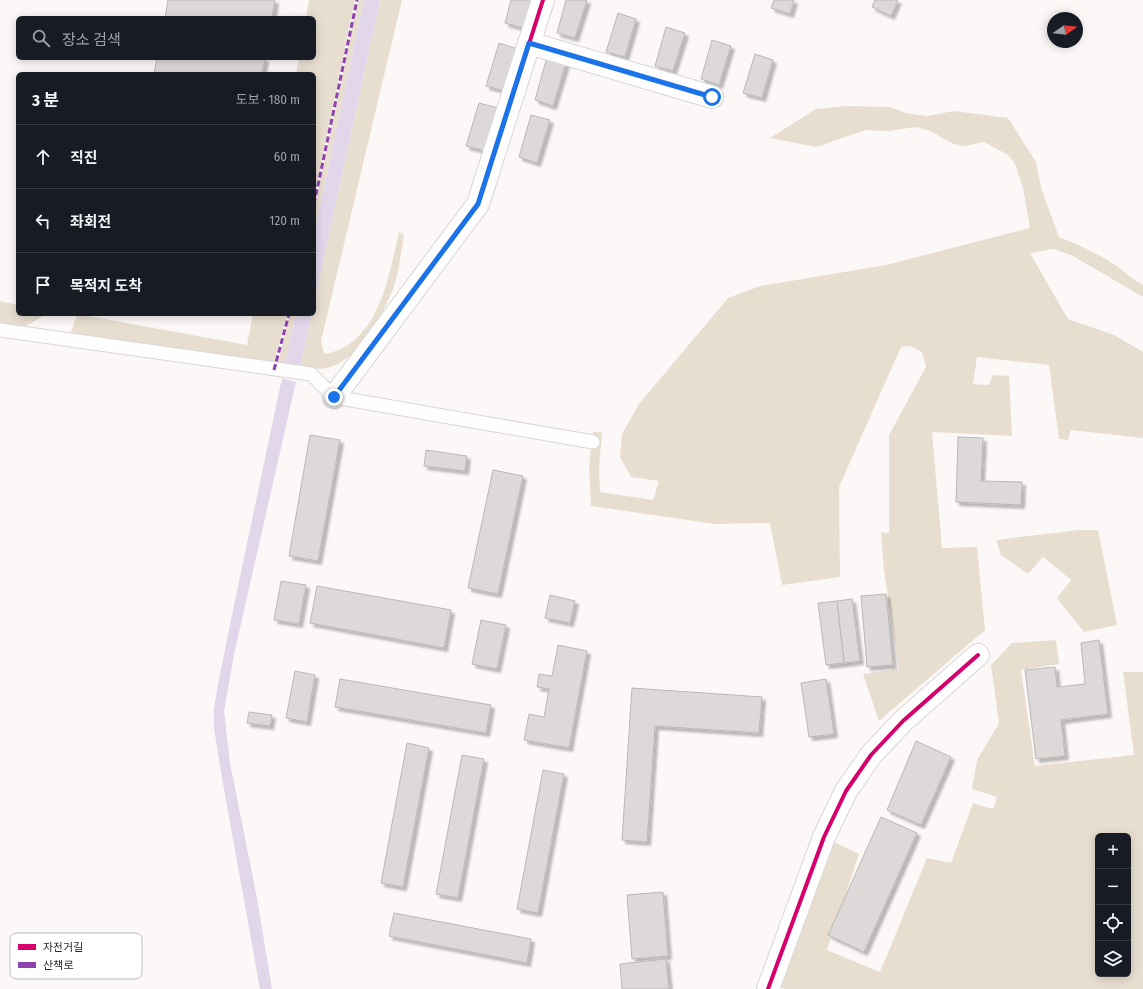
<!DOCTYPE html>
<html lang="ko">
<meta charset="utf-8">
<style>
:root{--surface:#171b24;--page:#242831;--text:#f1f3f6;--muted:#9ea1a6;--line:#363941}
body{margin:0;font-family:"Fira Sans Condensed","Noto Sans KR",sans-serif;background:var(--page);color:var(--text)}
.controls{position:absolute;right:12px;bottom:12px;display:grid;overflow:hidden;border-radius:6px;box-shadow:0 2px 10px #0003}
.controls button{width:36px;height:36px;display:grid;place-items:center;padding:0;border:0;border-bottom:1px solid var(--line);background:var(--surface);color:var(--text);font:20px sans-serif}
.compass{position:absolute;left:1047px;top:12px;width:36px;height:36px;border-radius:50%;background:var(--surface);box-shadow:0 2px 10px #0003;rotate:76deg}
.stop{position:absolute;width:12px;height:12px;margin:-9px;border:3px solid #1a73e8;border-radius:50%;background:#fff}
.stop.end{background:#1a73e8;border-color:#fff;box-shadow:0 1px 4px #0008}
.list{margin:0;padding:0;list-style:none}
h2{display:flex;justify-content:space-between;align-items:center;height:52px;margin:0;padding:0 16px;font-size:17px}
h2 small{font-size:13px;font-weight:400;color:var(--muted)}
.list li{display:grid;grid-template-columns:26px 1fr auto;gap:12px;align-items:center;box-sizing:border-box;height:64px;padding:0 16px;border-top:1px solid var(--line)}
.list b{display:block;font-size:15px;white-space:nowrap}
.list em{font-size:13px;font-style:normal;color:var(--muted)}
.icon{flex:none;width:22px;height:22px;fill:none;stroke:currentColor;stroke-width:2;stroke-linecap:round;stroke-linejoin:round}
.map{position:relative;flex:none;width:1143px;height:989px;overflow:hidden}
.search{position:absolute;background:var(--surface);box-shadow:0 2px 10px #0003;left:16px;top:16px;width:300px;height:44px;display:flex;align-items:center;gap:10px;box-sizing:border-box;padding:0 14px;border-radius:6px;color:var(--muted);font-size:15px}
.panel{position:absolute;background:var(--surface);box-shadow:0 2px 10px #0003;left:16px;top:72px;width:300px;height:244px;border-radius:6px}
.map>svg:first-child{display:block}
.green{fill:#e8ded0;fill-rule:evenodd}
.water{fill:#e2d6ea}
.building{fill:#ddd9d8;stroke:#bbb7b6;filter:url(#shadow)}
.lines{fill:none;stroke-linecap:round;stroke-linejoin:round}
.service-casing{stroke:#dad6d6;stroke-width:15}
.minor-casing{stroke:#dad6d6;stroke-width:24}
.service{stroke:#fffefe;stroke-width:13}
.minor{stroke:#fffefe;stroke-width:22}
.quiet{stroke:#8e44ad;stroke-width:3;stroke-dasharray:6 3;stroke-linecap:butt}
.cycleway-casing{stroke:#fff;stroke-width:6}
.cycleway{stroke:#d6006c;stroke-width:4}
.route{stroke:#1a73e8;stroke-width:5}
.key{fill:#fff;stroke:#c0bebe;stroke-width:1}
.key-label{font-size:11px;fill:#2c2828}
</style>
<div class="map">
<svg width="1143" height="989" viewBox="0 0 1143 989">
<defs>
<filter id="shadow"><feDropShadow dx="3.5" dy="3.5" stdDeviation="1" flood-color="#0004"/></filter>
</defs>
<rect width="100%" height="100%" fill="#fdf8f8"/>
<g class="green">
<path d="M309 0H355L314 197V74H296L299 58H314V18H306Z"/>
<path d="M358 0H364L314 235V212Z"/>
<path d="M380 0H402L321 341 324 354C378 346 389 276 399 232L404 235C401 252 399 273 393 289 382 317 358 361 327 368 318 370 309 368 300 367L312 314H314V304Z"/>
<path d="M848 106 890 107 906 113 927 116 954 111 1008 118 1036 162 1042 191 1059 237C1079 245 1100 254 1118 267 1127 273 1133 280 1143 285V297L1073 256 1054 249 1030 253 1068 319 1114 335 1143 352V438L1071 430 1068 440 1059 439 1049 365 977 357 973 384 989 385 993 375 1009 376 1012 436 932 432 942 548 977 547 985 630 879 721 863 674 899 669 884 571 881 532 889 533V435L926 367 922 352 911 346 901 347 839 487 840 577 782 585 770 523 715 524 591 506 589 466 593 432H602L599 468 600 492 653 500 659 481 631 477 620 457 622 434 639 404 728 298 760 286 886 265 1030 228 1023 188 1015 164 1008 155 984 142 965 146 954 144 930 131 916 127 888 131 866 130 816 147 770 138 816 109Z"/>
<path d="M0 301 18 305V314H47L24 327 0 324Z"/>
<path d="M77 314 247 345 253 314H287L274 363 70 335Z"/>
<path d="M290 314H296L285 364 278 363Z"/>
<path d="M1079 530H1098L1117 625 1084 632 1057 598 1071 580 1043 557 1028 574 1001 555 996 540Z"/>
<path d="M1056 640 1059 664 1021 670 1035 766 1134 755 1123 672H1143V989H786L777 987 832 841 859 854 827 950 880 972 927 858 951 863 973 803 993 809 997 797 972 789 977 760 999 723 991 665 1012 643ZM1098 836H1128V974H1098Z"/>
</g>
<g class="water">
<path d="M364 0H380L314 304V235Z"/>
<path d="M296 314H312L300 367 285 364Z"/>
<path d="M282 378 296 382 235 650 224 711 230 763 257 898 272 989H260L222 778 214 728V710L217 689 233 610Z"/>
</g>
<g class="building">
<path d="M168 0H275L272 18H165Z"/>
<path d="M511 0H532L523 28 505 23Z"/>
<path d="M566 0H587L575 38 557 33Z"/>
<path d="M774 0H794L790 14 771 8Z"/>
<path d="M875 0H898L891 16 872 7Z"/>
<path d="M618 13 636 19 625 57 606 52Z"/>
<path d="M666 27 685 33 673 71 655 66Z"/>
<path d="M712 40 731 46 719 85 701 79Z"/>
<path d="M499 43 518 49 505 91 486 86Z"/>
<path d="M755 54 773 60 762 98 743 93Z"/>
<path d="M547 57 566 63 553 106 535 100Z"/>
<path d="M157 58H265L262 74H154Z"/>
<path d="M479 103 498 108 485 151 466 146Z"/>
<path d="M531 115 550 120 537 163 519 157Z"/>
<path d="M310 435 340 440 318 561 289 556Z"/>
<path d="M958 437 983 438 981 481 1022 482 1021 505 956 502Z"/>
<path d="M426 450 467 456 465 471 424 466Z"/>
<path d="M493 470 523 476 498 594 468 588Z"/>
<path d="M281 581 306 585 299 624 274 620Z"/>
<path d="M317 586 451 610 444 648 310 623Z"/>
<path d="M886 594 893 665 867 667 861 596Z"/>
<path d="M550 595 575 601 570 623 545 618Z"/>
<path d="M852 599 860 661 844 663 837 601Z"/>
<path d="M837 601 844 663 826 665 818 603Z"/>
<path d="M481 620 506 625 497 669 472 664Z"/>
<path d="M1099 640 1108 714 1061 720 1065 756 1036 759 1025 670 1055 667 1057 687 1085 684 1081 643Z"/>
<path d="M558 645 587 651 569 748 524 740 529 714 544 717 549 689 537 687 539 674 552 676Z"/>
<path d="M295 671 315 675 307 722 286 718Z"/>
<path d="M340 679 491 705 486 733 335 707Z"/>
<path d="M826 679 834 734 809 737 801 683Z"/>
<path d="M632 688 762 697 759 733 655 726 647 842 622 840Z"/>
<path d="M249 712 272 715 270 726 247 723Z"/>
<path d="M916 741 951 757 921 825 887 810Z"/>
<path d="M407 743 429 748 403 887 381 883Z"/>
<path d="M462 755 484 759 458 898 436 894Z"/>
<path d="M543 770 564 774 538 913 517 909Z"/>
<path d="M881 817 917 833 864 952 828 935Z"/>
<path d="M663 892 668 956 632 959 627 895Z"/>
<path d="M394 913 531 939 527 963 389 936Z"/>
<path d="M666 959 669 989H622L620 964Z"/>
</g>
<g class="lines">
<defs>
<path id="service" d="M0 330 311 374 334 397 593 442"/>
<g id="minor">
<path d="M529 43 712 97"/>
<path d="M334 397 478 204 543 0"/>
<path d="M768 989 824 837 846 791 871 755 903 721 978 655"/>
</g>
</defs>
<use href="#service" class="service-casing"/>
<use href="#minor" class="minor-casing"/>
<use href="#service" class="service"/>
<use href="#minor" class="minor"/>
<g class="quiet">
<path d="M314 204 357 0"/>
<path d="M274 370 289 314"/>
</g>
<defs>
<g id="cycleway">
<path d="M334 397 478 204 543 0"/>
<path d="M768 989 824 837 846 791 871 755 903 721 978 655"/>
</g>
</defs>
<use href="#cycleway" class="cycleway-casing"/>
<use href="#cycleway" class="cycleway"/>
</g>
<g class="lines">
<path class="route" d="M334 397 478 204 529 43 712 97"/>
</g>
<rect x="10" y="933" width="132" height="46" rx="6" class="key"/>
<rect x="18" y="944" width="18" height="6" fill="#d6006c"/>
<rect x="18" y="962" width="18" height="6" fill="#8e44ad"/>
<g class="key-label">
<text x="43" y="951">자전거길</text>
<text x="43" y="969">산책로</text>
</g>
</svg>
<div class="controls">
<button>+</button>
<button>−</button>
<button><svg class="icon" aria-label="locate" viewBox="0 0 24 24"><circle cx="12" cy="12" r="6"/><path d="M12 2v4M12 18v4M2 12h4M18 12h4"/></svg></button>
<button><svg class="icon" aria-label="layers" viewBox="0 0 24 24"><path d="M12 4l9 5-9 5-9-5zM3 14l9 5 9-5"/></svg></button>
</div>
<svg class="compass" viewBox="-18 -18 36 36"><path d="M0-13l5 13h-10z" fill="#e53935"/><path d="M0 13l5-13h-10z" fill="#9ea1a6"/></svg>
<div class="stop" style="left:712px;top:97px"></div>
<div class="stop end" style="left:334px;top:397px"></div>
<div class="search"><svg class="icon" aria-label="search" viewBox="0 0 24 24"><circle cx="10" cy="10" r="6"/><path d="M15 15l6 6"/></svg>장소 검색</div>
<section class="panel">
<h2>3 분<small>도보 · 180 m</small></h2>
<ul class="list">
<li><svg class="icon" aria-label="ahead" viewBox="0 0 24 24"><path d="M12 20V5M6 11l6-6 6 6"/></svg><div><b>직진</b></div><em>60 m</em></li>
<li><svg class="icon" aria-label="left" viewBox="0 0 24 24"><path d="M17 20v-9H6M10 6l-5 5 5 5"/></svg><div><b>좌회전</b></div><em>120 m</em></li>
<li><svg class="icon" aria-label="arrive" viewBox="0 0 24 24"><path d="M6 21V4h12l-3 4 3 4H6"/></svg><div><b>목적지 도착</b></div></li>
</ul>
</section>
</div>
